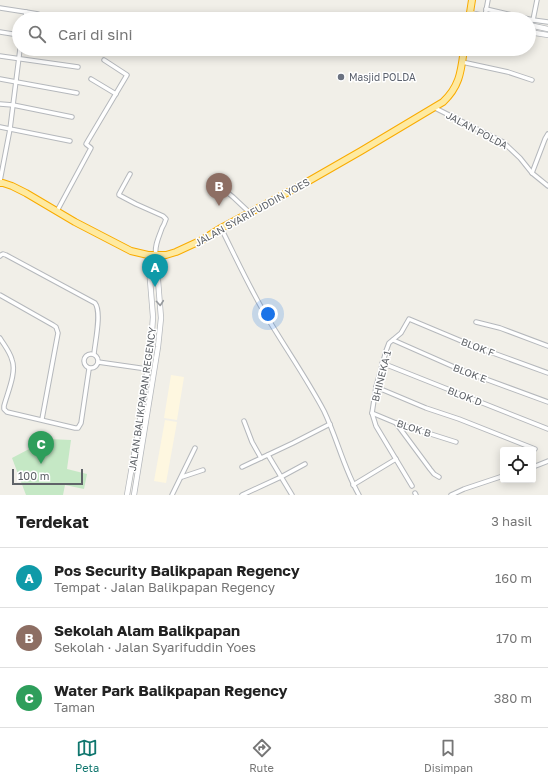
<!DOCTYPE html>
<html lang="id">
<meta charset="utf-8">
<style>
:root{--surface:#fff;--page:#f6f6f6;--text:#222;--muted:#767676;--line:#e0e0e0;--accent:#0f766e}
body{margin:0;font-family:"Golos Text",sans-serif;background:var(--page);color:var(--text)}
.controls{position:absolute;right:12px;bottom:12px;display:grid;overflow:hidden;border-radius:4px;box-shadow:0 2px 10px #0003}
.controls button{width:36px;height:36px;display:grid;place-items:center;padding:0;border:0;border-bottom:1px solid var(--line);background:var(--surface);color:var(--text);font:20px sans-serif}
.scale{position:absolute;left:12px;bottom:10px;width:71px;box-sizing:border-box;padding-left:4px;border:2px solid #5f6368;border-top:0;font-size:11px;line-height:14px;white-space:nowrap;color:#5f6368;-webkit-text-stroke:3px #fff;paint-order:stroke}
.you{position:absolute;left:268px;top:314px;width:14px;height:14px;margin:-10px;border:3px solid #fff;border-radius:50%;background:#1a73e8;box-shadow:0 0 0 6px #1a73e833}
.badge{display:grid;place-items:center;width:26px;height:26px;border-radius:50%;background:var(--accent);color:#fff;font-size:13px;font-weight:700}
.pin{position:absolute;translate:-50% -33px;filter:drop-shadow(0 1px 2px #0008)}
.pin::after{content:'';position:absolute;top:21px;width:14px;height:12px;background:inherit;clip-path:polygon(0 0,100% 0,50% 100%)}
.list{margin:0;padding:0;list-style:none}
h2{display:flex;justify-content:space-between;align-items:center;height:52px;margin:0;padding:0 16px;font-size:17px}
h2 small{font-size:13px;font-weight:400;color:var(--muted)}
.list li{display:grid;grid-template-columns:26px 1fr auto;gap:12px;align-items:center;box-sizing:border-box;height:60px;padding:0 16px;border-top:1px solid var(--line)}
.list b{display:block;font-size:15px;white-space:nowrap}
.list p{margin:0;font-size:13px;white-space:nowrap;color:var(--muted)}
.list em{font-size:13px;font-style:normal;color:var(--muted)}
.icon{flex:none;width:22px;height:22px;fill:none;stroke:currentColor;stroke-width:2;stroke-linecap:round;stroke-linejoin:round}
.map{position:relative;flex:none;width:548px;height:495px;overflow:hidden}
.search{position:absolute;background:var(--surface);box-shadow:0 2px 10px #0003;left:12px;right:12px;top:12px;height:44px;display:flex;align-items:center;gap:10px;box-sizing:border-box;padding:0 14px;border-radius:22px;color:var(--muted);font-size:15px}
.sheet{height:232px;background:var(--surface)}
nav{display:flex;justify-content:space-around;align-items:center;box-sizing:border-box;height:56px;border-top:1px solid var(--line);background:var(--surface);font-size:11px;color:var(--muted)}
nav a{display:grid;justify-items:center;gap:2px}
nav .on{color:var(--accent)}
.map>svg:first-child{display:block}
.commercial{fill:#fef7e0}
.green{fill:#c5e8c5}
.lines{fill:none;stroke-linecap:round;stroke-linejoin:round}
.minor-casing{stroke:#b5b8bc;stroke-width:5.5}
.tertiary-casing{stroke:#b5b8bc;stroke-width:6}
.trunk-casing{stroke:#f9ab00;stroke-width:8}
.minor{stroke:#fff;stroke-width:3.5}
.tertiary{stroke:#fff;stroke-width:4.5}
.trunk{stroke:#feeaa1;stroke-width:6}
.oneway{stroke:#979a9d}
.worship-dot{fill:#6b7280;stroke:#fff;stroke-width:1.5}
.labels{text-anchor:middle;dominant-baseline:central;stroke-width:3;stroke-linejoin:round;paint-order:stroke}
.worship-label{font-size:10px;fill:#5b616d;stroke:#fff;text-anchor:start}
.street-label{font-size:10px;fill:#5f6368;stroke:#fff}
</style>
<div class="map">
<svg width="548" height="495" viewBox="0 0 548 495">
<rect width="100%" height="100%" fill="#f1efe8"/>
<g class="commercial">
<path d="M171 375 184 377 177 420 164 418Z"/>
<path d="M165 420 177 422 166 483 154 481Z"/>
</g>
<path class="green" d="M48 439 71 440 67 469 87 474 84 489 65 485 63 495H26L12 458Z"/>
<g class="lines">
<defs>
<g id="minor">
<path d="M0 8 26 12"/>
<path d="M486 9 533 20 548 22"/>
<path d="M485 16 488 0"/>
<path d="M25 19 26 12 38 14 51 19"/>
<path d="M533 20 537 0"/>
<path d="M0 32 19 35"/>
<path d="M0 56 78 67"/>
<path d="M462 62 508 72 532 80"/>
<path d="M0 79 77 93"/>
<path d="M91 79 116 94"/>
<path d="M0 104 13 105 72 117"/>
<path d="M435 108 503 142 520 158 532 173"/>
<path d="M0 127 70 141"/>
<path d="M548 134 545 139 532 173 548 186"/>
<path d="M130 174 119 194V195L136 204 163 216 166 219C165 222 164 225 162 228 159 237 154 246 156 255"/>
<path d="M0 181 10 129 20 49"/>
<path d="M214 182 233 197 250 213"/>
<path d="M57 211 91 148 86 144 127 75 104 60"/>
<path d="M221 228C236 258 250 289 267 317 286 349 307 379 324 411 337 438 344 469 359 495"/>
<path d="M0 256 1 255 3 254 6 255 95 303C102 312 95 342 94 354"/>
<path d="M0 295 53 325 56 327 58 333 42 419"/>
<path d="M476 322 500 328 548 346"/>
<path d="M0 338C4 345 10 352 12 360 17 372 7 394 4 406V409L7 412 75 428H78L81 423 89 369"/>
<path d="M393 340 461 370 548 402"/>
<circle cx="91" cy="361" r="7"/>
<path d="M98 362 147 369"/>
<path d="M382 363 548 429"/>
<path d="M376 387 426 408 459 419 535 449"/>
<path d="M372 413 396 423 456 442"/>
<path d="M244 421 252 442 261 458"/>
<path d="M396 423 430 469 434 474 439 477"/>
<path d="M268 455 292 495"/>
<path d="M242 467 293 443 330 424"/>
<path d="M533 467 548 461"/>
<path d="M182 477 203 470"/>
<path d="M353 485 396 459"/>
<path d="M412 486 376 426 372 413 376 387 386 351 389 343 401 333 409 319 471 345 548 373"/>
<path d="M415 493 416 495"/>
<path d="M172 495 195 448"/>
<path d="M242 495 281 477 305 464"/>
<path d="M451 495 464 489 503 476"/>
</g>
<g id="tertiary">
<path d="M470 13 500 19"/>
<path d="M529 25 548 29"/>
<path d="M529 32 548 35"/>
<path d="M127 495 140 420 151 346 153 317 148 255"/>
<path d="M134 495 158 347 161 318 156 255"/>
</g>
<g id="trunk">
<path d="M469 19 472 0"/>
<path d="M0 183H3L12 186 26 193 75 222 131 251 148 255H166L176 252 202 240 221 228 307 182 361 151 443 102C460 86 461 71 464 49"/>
</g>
</defs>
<use href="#minor" class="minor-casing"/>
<use href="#tertiary" class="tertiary-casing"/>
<use href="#trunk" class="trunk-casing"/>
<use href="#minor" class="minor"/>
<use href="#tertiary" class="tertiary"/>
<use href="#trunk" class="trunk"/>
</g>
<defs><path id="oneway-chevron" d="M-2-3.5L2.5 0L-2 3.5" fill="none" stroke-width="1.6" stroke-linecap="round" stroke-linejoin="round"/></defs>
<use class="oneway" href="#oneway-chevron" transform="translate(160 303) rotate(85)"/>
<circle class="worship-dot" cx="341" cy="77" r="4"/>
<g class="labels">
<g class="worship-label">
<text x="349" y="77">Masjid POLDA</text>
</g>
<g class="street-label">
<text transform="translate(477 130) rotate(28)">JALAN POLDA</text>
<text transform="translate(252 212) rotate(-29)">JALAN SYARIFUDDIN YOES</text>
<text transform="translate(478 347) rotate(21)">BLOK F</text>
<text transform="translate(470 373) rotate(21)">BLOK E</text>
<text transform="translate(381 376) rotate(-76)">BHINEKA 1</text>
<text transform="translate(465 396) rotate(21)">BLOK D</text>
<text transform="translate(142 399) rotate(-82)">JALAN BALIKPAPAN REGENCY</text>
<text transform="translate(414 428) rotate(18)">BLOK B</text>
</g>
</g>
</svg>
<div class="controls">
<button><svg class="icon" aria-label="locate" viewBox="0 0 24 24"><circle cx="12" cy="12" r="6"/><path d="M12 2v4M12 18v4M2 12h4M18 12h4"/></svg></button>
</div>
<div class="scale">100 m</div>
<div class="you"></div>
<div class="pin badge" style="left:155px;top:287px;background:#0f9aa8">A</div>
<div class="pin badge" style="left:219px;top:206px;background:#8d6e63">B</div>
<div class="pin badge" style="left:41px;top:464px;background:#2e9e5b">C</div>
<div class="search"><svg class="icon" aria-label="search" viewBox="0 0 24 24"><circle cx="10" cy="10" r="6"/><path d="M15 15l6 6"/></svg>Cari di sini</div>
</div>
<section class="sheet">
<h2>Terdekat<small>3 hasil</small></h2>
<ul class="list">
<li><span class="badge" style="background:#0f9aa8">A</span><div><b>Pos Security Balikpapan Regency</b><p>Tempat · Jalan Balikpapan Regency</p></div><em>160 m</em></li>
<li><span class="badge" style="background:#8d6e63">B</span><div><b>Sekolah Alam Balikpapan</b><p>Sekolah · Jalan Syarifuddin Yoes</p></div><em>170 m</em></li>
<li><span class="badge" style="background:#2e9e5b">C</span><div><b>Water Park Balikpapan Regency</b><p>Taman</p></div><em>380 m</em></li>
</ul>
</section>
<nav>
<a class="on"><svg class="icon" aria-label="map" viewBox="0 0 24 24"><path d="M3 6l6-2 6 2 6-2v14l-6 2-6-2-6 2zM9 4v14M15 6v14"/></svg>Peta</a>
<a><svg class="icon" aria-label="directions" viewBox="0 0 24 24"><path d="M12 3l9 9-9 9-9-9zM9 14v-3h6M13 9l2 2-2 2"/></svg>Rute</a>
<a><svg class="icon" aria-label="saved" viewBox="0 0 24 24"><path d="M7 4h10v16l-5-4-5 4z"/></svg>Disimpan</a>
</nav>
